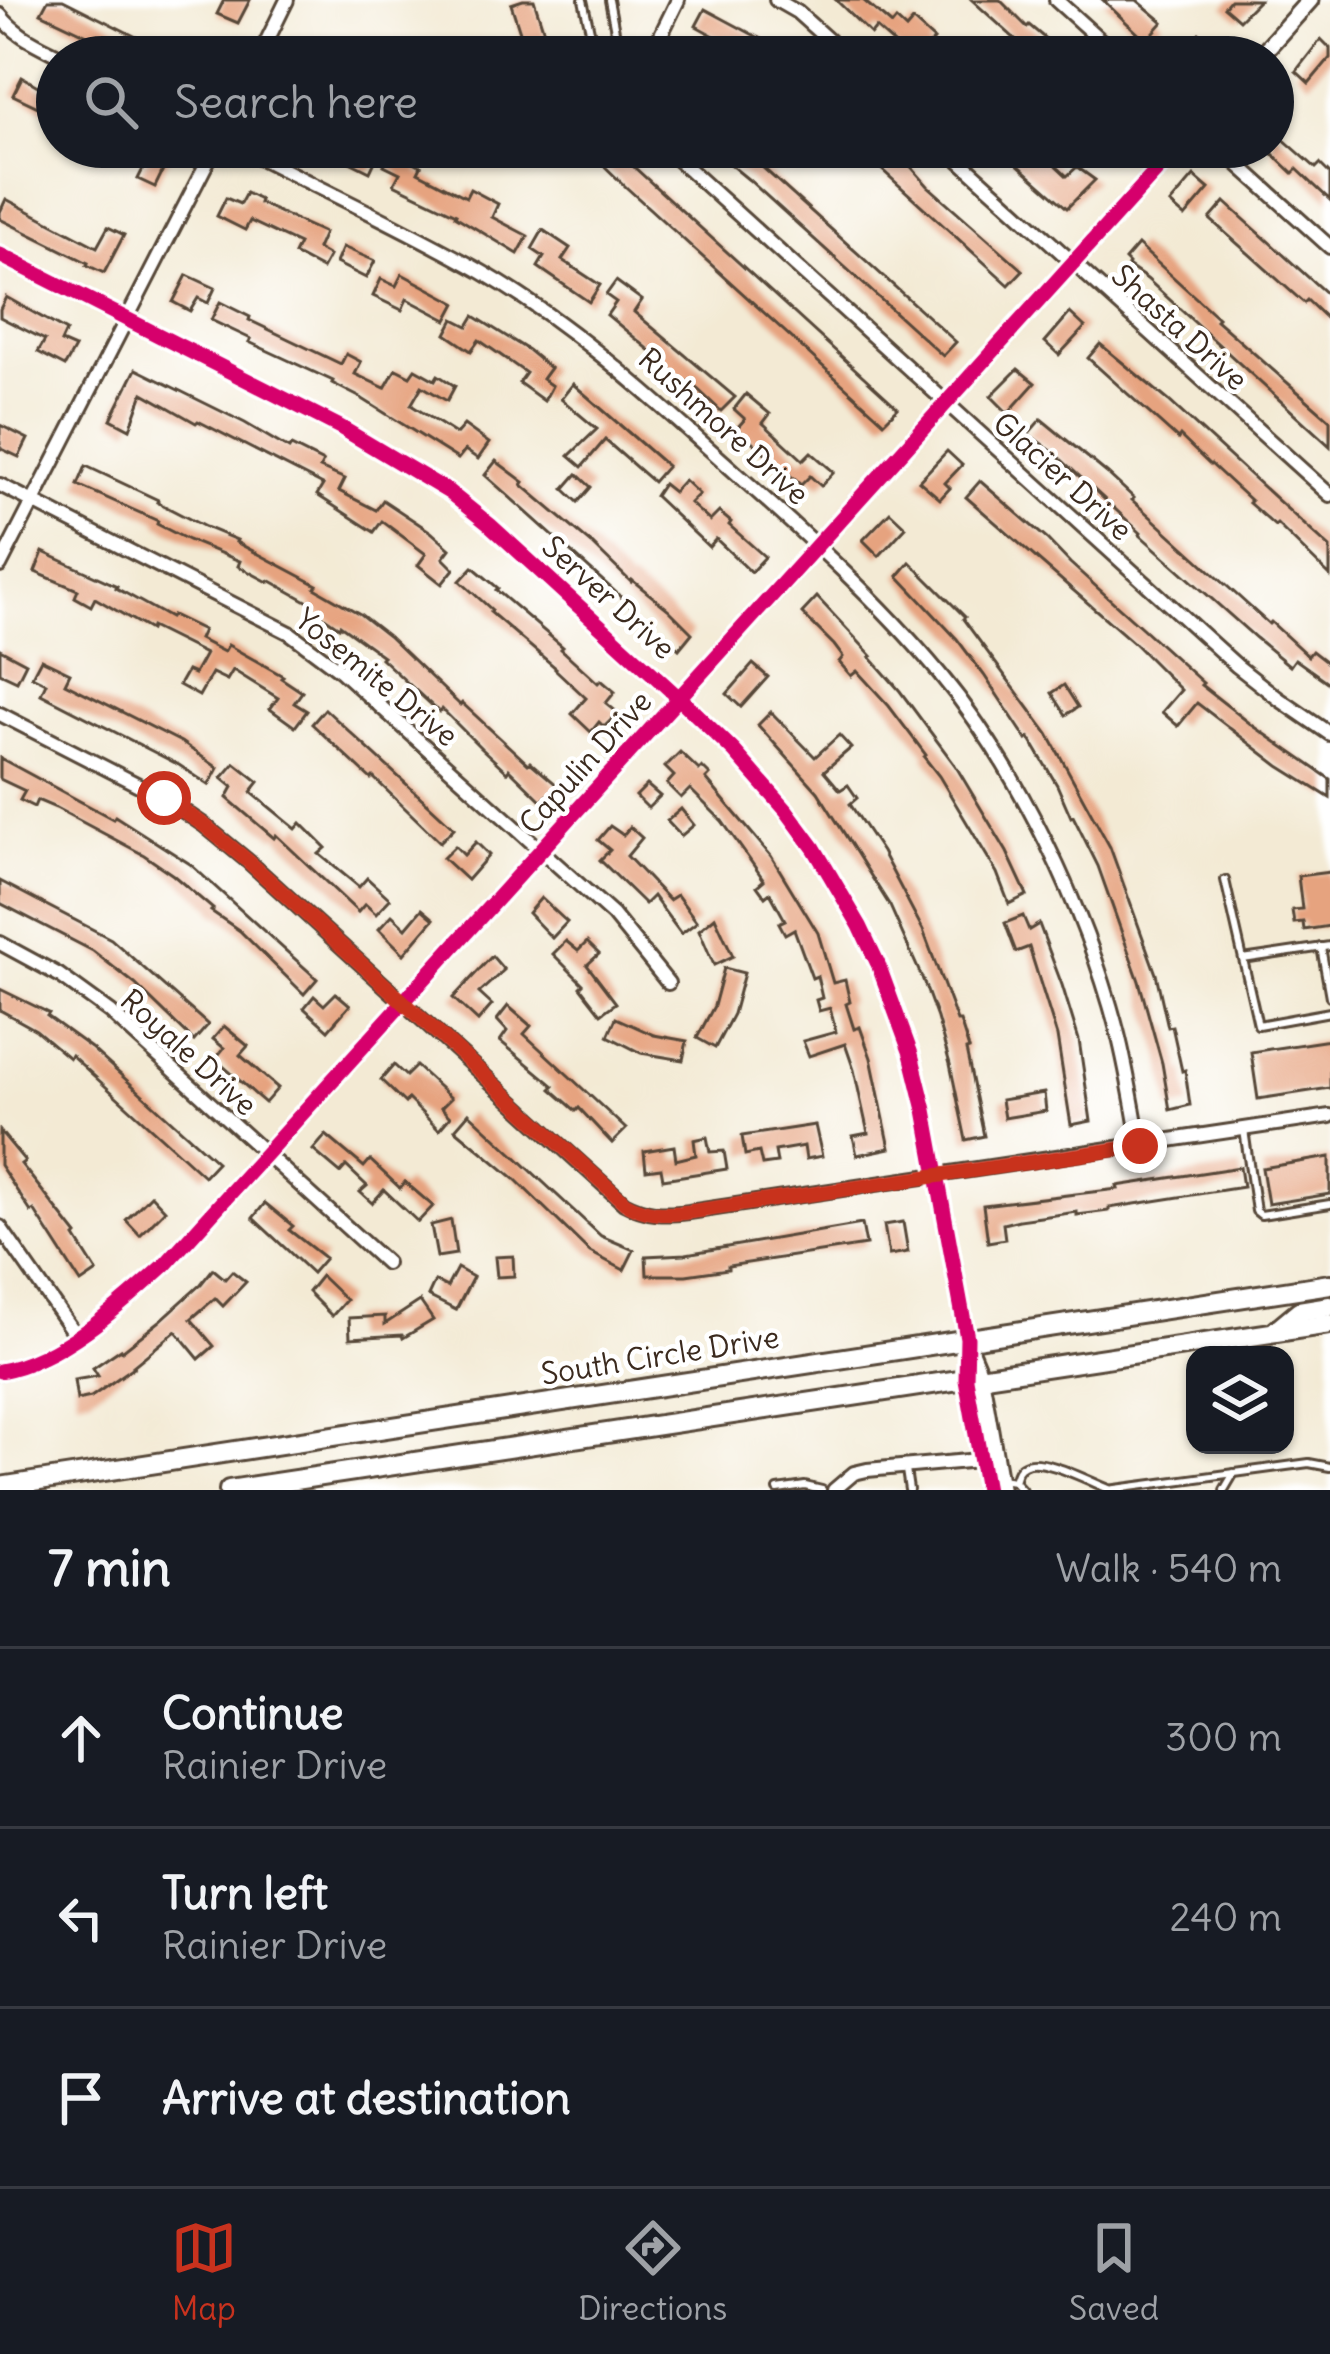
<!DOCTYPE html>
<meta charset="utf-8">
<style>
:root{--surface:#171b24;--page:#242831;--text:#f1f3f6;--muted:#9ea1a6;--line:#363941;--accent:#c8321e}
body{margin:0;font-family:Delius,sans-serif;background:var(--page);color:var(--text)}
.controls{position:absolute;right:36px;bottom:36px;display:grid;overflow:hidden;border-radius:24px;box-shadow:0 3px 9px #0004}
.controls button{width:108px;height:108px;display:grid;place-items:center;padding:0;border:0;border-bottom:3px solid var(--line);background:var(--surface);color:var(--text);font:60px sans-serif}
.stop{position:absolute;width:36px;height:36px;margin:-27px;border:9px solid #c8321e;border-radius:50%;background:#fff}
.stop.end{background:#c8321e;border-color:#fff;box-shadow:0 3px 12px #0008}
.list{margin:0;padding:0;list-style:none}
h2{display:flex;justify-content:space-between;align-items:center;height:156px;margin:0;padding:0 48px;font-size:51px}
h2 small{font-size:39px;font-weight:400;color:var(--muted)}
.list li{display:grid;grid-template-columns:78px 1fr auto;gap:36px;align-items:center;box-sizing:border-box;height:180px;padding:0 48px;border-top:3px solid var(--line)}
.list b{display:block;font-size:45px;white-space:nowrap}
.list p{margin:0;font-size:39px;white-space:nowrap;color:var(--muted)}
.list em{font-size:39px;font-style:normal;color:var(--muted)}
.icon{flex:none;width:66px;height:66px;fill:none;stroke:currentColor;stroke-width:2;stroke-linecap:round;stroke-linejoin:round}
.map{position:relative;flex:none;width:1330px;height:1490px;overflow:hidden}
.search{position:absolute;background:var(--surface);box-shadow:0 3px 9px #0004;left:36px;right:36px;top:36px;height:132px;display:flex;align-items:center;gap:30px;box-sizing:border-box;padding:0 42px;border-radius:66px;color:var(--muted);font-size:45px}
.sheet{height:696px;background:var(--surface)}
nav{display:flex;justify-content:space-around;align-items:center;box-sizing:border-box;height:168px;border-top:3px solid var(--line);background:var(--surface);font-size:33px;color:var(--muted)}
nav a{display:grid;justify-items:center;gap:6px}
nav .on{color:var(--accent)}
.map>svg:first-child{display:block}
.building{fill:#e6a37f}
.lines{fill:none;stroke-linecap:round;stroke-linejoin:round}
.service-casing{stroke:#574739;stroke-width:12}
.minor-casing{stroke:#574739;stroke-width:18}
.tertiary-casing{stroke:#574739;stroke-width:21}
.primary-casing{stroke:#574739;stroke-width:24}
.service{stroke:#fff;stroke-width:6}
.minor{stroke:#fff;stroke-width:12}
.tertiary{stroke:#fff;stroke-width:15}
.primary{stroke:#fff;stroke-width:18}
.cycleway-casing{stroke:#fff;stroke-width:22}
.cycleway{stroke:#d6006c;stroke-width:15}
.route{stroke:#c8321e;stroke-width:15}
.labels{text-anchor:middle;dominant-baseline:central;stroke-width:9;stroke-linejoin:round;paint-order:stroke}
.street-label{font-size:30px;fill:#3b2a1e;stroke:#fff}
</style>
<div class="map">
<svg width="1330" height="1490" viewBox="0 0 1330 1490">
<rect width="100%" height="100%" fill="#fff"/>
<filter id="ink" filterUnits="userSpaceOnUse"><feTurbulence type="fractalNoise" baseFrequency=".00833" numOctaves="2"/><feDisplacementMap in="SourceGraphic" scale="24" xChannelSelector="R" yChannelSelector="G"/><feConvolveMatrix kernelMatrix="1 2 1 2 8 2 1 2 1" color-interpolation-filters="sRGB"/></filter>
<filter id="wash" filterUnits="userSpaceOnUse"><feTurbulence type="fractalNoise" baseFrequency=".004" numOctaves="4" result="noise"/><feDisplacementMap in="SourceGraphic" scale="48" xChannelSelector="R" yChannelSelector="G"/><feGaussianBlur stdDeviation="2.7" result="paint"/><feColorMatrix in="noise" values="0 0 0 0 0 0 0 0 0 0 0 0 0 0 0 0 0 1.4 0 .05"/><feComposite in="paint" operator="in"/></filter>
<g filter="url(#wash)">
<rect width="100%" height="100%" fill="#f3ead4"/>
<g id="blocks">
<g class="building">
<path d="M48 0H63L176 57H126L127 54 41 13Z"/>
<path d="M224 0H250L238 23 217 14Z"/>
<path d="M523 0H534L552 57H528L511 4Z"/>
<path d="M836 0H863L892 25 896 20 906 29 913 21 934 40 929 46 941 57H895L901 50 876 28 871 34Z"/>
<path d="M972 0H1000L1027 27 1029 25 1054 46 1053 48 1062 57H1035Z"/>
<path d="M1103 0H1137L1163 22 1146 41Z"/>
<path d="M1230 0H1259L1239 20 1224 7Z"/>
<path d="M705 9 776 47 787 57H753L696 26Z"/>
<path d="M1199 33 1215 47 1205 57H1178Z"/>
<path d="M1321 39 1330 48V58L1309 83 1296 71Z"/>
<path d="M22 77 57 97V116L13 95Z"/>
<path d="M1273 130 1316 168 1320 164 1330 174V200L1297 169 1293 173 1273 154Z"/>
<path d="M154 147 172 152 155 187 138 179Z"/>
<path d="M343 147H362L378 155 370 172 338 156Z"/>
<path d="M598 147H612L898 408 884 422 627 188 592 154Z"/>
<path d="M713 147H740L956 342 943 356 749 180 722 158 724 156Z"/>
<path d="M857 147H886L904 163 906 161 928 186 1023 270 1009 285Z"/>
<path d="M998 147H1036L1067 176 1077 167 1095 180 1067 208Z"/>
<path d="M391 149 421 166 418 172 466 197 470 189 498 204 492 217 528 236 518 254 455 216 456 214 394 184 400 173 384 165Z"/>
<path d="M1194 176 1209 189 1185 217 1170 204Z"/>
<path d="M246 193 260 200 259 203 324 233 317 249 329 256 322 269 294 254 299 244 250 221 245 230 217 216 226 198 240 204Z"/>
<path d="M6 199 97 247 108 227 124 235 104 273 87 265 88 263 0 219V212Z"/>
<path d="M1225 202 1330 297V322L1307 300 1304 303 1210 219Z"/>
<path d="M543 230 570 248 562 260 600 285 589 302 538 267 544 257 532 249Z"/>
<path d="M1138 245 1218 318 1216 320 1330 420V446L1147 279 1128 266 1129 264 1125 260Z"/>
<path d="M343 247 375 261 366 278 336 263Z"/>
<path d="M402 274 456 303 447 320 407 299 402 310 373 296 381 279 396 286Z"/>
<path d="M187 275 215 288 208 303 198 298 190 311 173 302Z"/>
<path d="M616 281 642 300 634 312 735 397 721 411 689 381 686 384 657 356 607 315 616 302 606 295Z"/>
<path d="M6 297 66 331 61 342 75 348 65 366 38 352 45 340 0 317V309Z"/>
<path d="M220 302 250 317 249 320 341 364 346 354 361 362 355 374 385 388 396 369 410 376 415 369 435 380 438 375 455 386 447 401 422 386 411 405 456 434 464 425 489 443 478 459 465 450 458 459 361 398 332 383 333 381 249 342 251 339 211 320Z"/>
<path d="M1070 313 1085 327 1059 355 1045 342Z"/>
<path d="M474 316 528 350 550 368 542 379 552 386 544 401 519 383 526 373 479 340 471 351 446 334 454 319 468 326Z"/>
<path d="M1100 344 1169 401 1330 548V576L1277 524 1275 526 1249 503 1251 501 1211 464 1210 465 1180 436 1178 439 1088 358Z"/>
<path d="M136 369 245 423 289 449 291 446 323 462 320 468 345 479 339 491 376 510 383 500 431 532 450 549 443 558 454 569 442 584 418 565 426 554 382 521 374 532 317 495 323 485 198 421 196 423 143 393 130 429 111 419Z"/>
<path d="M1018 369 1035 383 1008 413 991 396Z"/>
<path d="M573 384 667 466 653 482 605 440 582 467 569 456 597 429 561 399Z"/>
<path d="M746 394 770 414 763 423 803 460 811 452 834 472 821 486 810 476 801 485 737 428 745 419 734 409Z"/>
<path d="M1041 419 1108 474 1134 498 1132 500 1269 624 1271 622 1308 656 1312 651 1330 665V684L1295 659 1290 666 1256 638 1140 535 1141 533 1053 452 1028 434Z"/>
<path d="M0 425 28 439 19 457 0 448Z"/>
<path d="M947 451 962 465 945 483 950 488 940 499 919 481Z"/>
<path d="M496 461 524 482 522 485 592 544 631 582 632 580 668 609 692 633 679 649 485 475Z"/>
<path d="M86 466 158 500 157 502 205 527 237 540 236 542 317 585 315 588 360 614 388 636 460 705 462 703 528 764 530 762 557 785 542 801 509 769 507 772 481 748 442 709 439 712 381 658 383 656 340 625 339 627 310 607 312 604 269 580 268 582 238 566 240 561 188 540 157 524 158 521 78 485Z"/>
<path d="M577 474 591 487 578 502 564 489Z"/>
<path d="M684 480 699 494 690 503 710 521 719 512 731 522 729 525 765 557 751 572 716 539 709 547 655 496 663 484 673 492Z"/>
<path d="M980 481 1047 539 1070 563 1203 683 1201 685 1252 725 1330 779V798L1279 766 1197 703 1178 726 1162 712 1181 690 1134 643 966 497Z"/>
<path d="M890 512 906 527 879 556 863 540Z"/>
<path d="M43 552 117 586 116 588 170 618 172 615 203 630 199 639 224 652 228 645 283 676 281 678 302 692 294 703 307 711 295 727 270 709 278 698 233 670 227 680 212 673 199 696 179 685 187 671 194 674 205 654 151 627 150 630 95 598 91 606 75 597 78 590 35 572Z"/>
<path d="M910 562 965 617 963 619 1048 734 1110 847 1156 974 1168 1027 1172 1026 1182 1071 1185 1070 1190 1105 1170 1110 1162 1063 1139 981 1098 866 1073 816 1071 817 1057 785 1029 738 1027 740 984 675 957 639 898 576Z"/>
<path d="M473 567 498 588 496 590 563 647 561 649 598 683 601 680 615 692 606 703 618 713 604 727 599 722 591 732 572 714 586 698 555 669 556 668 490 612 492 610 460 581Z"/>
<path d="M817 597 872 656 870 657 900 691 955 765 1007 852 1027 895 1009 904 997 873 939 776 924 757 926 755 889 706 857 671 851 676 839 662 843 657 834 645 802 613Z"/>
<path d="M0 649 26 663 17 681 0 673Z"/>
<path d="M41 659 70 673 65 683 181 742 218 768 209 785 179 765 41 694 46 683 32 676Z"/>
<path d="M753 664 768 677 741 707 727 694Z"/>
<path d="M1064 685 1078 707 1066 715 1052 693Z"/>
<path d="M325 709 454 828 440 842 373 777 371 779 312 724Z"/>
<path d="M771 712 815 757 839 735 851 748 824 771 840 790 848 785 857 798 850 804 882 852 923 930 957 1021H960L969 1049 966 1050 984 1136 966 1140 950 1064 937 1018 923 980 890 906 818 792 758 725Z"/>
<path d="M680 752 699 770 702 767 710 775 706 779 771 856 818 933 833 983 845 980 850 1002 846 1004 854 1029 860 1027 871 1058 890 1148 857 1155 853 1136 868 1133 854 1070 845 1044 809 1056 803 1041 836 1032 830 1008 819 1011 816 1000 822 998 817 976 812 978 794 929 785 934 779 923 785 920 770 893 765 897 757 886 764 880 722 821 690 789 681 798 667 784 674 776 665 767Z"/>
<path d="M0 758 113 819 115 816 190 864 317 979 304 994 240 931 211 911 213 909 173 875 144 855 56 808 37 800 34 807 20 800 25 791 0 779Z"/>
<path d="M235 763 259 782 251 792 296 829 301 823 326 848 319 854 359 887 367 878 390 899 376 914 365 904 358 912 276 835 274 838 227 798 233 787 222 778Z"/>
<path d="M647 785 660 796 648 808 636 796Z"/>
<path d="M681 809 694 825 681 836 667 821Z"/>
<path d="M610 826 623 835 630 827 642 838 627 856 669 900 677 895 697 922 681 934 653 896 645 904 600 860 610 850 598 840Z"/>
<path d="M476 842 489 855 467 880 443 858 455 846 464 855Z"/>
<path d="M1330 872V926L1304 930 1303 922 1294 923 1292 910 1302 909 1298 876Z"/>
<path d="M0 881 111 939 208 1025 194 1041 135 984 93 951 0 903Z"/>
<path d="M541 898 567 922 552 938 528 913Z"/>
<path d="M422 909 434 919 404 954 379 929 392 915 406 928Z"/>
<path d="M1023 916 1029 930 1039 924 1062 985 1079 1040 1091 1121 1071 1125 1057 1036 1029 947 1016 952 1005 923Z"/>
<path d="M715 917 733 956 714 965 699 930Z"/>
<path d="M566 941 578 951 587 942 599 954 587 965 616 1003 601 1014 580 987 583 984 553 954Z"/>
<path d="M492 956 504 970 479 993 492 1005 478 1021 453 998Z"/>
<path d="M724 968 744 973 733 1014 715 1048 697 1038 714 1006Z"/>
<path d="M0 989 49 1013 47 1016 91 1048 217 1162 204 1176 71 1055 69 1058 36 1030 0 1010Z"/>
<path d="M336 993 350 1005 328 1030 304 1008 314 996 324 1005Z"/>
<path d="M508 1006 531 1026 524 1034 626 1129 612 1143 579 1108 576 1111 551 1089 554 1086 500 1041 507 1031 497 1020Z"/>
<path d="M616 1018 654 1035 687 1041 683 1060 641 1053 608 1036Z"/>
<path d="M224 1026 248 1046 240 1055 278 1088 265 1103 215 1059 224 1048 213 1039Z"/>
<path d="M1330 1040V1088L1258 1099 1251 1052Z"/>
<path d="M394 1065 406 1076 416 1066 451 1098 441 1108 450 1117 439 1130 408 1099 405 1103 381 1080Z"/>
<path d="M1044 1093 1046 1111 1004 1118 1001 1100Z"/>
<path d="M469 1113 601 1236 634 1250 624 1270 590 1252 515 1179 455 1129Z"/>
<path d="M815 1125 822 1156 806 1159 804 1146 775 1151 777 1163 762 1165 759 1152 745 1155 742 1136Z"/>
<path d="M0 1131 25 1161 21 1164 77 1235 75 1237 97 1272 81 1283 34 1210 31 1212 0 1165Z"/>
<path d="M326 1135 364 1167 370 1160 400 1188 405 1182 433 1206 418 1222 384 1190 372 1203 360 1192 367 1186 346 1166 340 1173 313 1150Z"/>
<path d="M707 1137 710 1152 724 1151 727 1169 663 1179 661 1168 646 1170 644 1151 674 1146 676 1160 696 1155 694 1140Z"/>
<path d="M1330 1157V1194L1268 1204 1262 1168Z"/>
<path d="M1240 1167 1243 1187 1109 1208V1211L1077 1215V1212L1019 1220 1003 1224 1005 1239 988 1242 983 1205 1118 1189 1117 1186Z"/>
<path d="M151 1195 165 1210 140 1235 126 1220Z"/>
<path d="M265 1203 293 1226 289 1230 325 1258 312 1273 253 1218Z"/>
<path d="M451 1220 456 1254 437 1257 431 1225Z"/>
<path d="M903 1222 908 1252 889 1255 884 1225Z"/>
<path d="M862 1224 866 1245 728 1266V1269L686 1275H647L646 1256 686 1254Z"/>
<path d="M513 1256 514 1276 497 1277 495 1257Z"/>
<path d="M457 1268 473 1277 456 1310 428 1296 435 1281 447 1287Z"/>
<path d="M213 1269 225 1279 232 1271 246 1282 223 1306 215 1298 191 1319 214 1346 199 1359 176 1331 133 1366 134 1367 91 1397 77 1400 74 1380 98 1376 93 1368 121 1349 122 1351 160 1321 201 1284Z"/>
<path d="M321 1276 346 1300 332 1316 308 1292Z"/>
<path d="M420 1301 433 1320 403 1338 402 1335 350 1338 349 1318 385 1316V1324Z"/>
</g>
</g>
</g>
<g filter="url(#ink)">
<use href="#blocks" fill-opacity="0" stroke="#574739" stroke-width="3"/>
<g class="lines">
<defs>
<g id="service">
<path d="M583 0 596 57"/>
<path d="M609 0 620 57"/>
<path d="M1225 880 1258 1025 1330 1012"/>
<path d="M1321 947 1330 997"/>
<path d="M1243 959 1330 946"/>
<path d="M1244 1130 1256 1211 1261 1215 1330 1204"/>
<path d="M906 1470 909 1490"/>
<path d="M1000 1479 1014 1481 1022 1490"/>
<path d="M1014 1481C1016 1475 1017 1468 1024 1465 1040 1455 1091 1482 1109 1489"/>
<path d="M778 1490 805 1486 822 1490"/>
<path d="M1108 1490 1309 1463 1330 1467"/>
<path d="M1224 1490 1234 1473"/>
</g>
<g id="minor">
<path d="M776 0 797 12 847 57"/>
<path d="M1056 0 1119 57"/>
<path d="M0 15C16 36 39 45 62 57"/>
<path d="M259 57 287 0"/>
<path d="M650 57 678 0"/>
<path d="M239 147C320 189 403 227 482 272 572 324 648 394 725 463 800 530 875 596 939 673 1019 769 1085 909 1117 1030 1127 1068 1133 1107 1140 1146"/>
<path d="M664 147 1237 666 1279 699 1330 734"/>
<path d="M945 147 1330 495"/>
<path d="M1219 147 1330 247"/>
<path d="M0 255 340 427 449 492 490 525 679 698 734 751 786 810 814 848 860 926 878 964 911 1054 925 1110 967 1338 966 1379 986 1490"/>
<path d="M0 485 290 633 341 671 613 915 668 983"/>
<path d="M0 566 215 147"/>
<path d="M0 714 164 798 204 825 249 862 624 1203C647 1215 664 1215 689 1212L1330 1116"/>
<path d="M0 943 59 975 110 1012 386 1263"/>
<path d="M0 1227 76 1336"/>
<path d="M969 1345 982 1376 1002 1490"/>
<path d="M834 1490 854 1473 867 1470 979 1460"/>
</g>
<g id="tertiary">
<path d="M1259 57 1310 0"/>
<path d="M0 1371C60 1361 121 1305 165 1265L1178 147"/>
</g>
<g id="primary">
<path d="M1276 1330 1299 1311 1330 1306"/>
<path d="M0 1487 1330 1284"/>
<path d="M229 1490 1330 1324"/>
</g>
</defs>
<use href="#service" class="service-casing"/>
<use href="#minor" class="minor-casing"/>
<use href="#tertiary" class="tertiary-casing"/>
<use href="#primary" class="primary-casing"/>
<use href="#service" class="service"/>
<use href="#minor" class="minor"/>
<use href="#tertiary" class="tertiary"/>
<use href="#primary" class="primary"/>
<defs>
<g id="cycleway">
<path d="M0 255 340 427 449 492 490 525 679 698 734 751 786 810 814 848 860 926 878 964 911 1054 925 1110 967 1338 966 1379 986 1490"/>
<path d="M0 1371C60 1361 121 1305 165 1265L1178 147"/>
</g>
</defs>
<use href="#cycleway" class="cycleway-casing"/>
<use href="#cycleway" class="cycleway"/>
</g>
</g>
<g class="lines" filter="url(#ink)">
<path class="route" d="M164 798 204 825 249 862 625 1203C647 1215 664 1215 689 1212L1140 1146"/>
</g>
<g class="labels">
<g class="street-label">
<text transform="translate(1180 327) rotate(42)">Shasta Drive</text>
<text transform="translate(724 426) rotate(42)">Rushmore Drive</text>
<text transform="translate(1063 476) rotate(42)">Glacier Drive</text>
<text transform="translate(609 597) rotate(42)">Server Drive</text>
<text transform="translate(377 677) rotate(39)">Yosemite Drive</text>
<text transform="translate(585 762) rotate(-48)">Capulin Drive</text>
<text transform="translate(189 1052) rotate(42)">Royale Drive</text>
<text transform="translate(660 1355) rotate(-9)">South Circle Drive</text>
</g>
</g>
</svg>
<div class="controls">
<button><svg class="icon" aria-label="layers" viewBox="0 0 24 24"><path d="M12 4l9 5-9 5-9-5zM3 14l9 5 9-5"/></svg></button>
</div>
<div class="stop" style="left:164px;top:798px"></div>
<div class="stop end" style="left:1140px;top:1146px"></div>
<div class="search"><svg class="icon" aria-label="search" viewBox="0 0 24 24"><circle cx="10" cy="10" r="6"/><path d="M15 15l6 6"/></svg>Search here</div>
</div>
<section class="sheet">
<h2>7 min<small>Walk · 540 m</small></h2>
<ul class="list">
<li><svg class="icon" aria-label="ahead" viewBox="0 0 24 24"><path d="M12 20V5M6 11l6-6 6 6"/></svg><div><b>Continue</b><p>Rainier Drive</p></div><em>300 m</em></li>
<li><svg class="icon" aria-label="left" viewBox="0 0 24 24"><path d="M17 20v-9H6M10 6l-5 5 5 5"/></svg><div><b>Turn left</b><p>Rainier Drive</p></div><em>240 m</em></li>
<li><svg class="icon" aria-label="arrive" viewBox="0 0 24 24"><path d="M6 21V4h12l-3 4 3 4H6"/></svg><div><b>Arrive at destination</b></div></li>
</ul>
</section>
<nav>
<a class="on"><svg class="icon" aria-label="map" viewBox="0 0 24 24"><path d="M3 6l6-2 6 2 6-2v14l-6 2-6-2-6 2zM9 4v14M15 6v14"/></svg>Map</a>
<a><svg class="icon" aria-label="directions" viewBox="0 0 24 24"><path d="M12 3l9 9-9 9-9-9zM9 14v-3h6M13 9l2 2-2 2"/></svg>Directions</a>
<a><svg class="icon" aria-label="saved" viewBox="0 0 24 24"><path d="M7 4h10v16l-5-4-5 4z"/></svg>Saved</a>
</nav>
